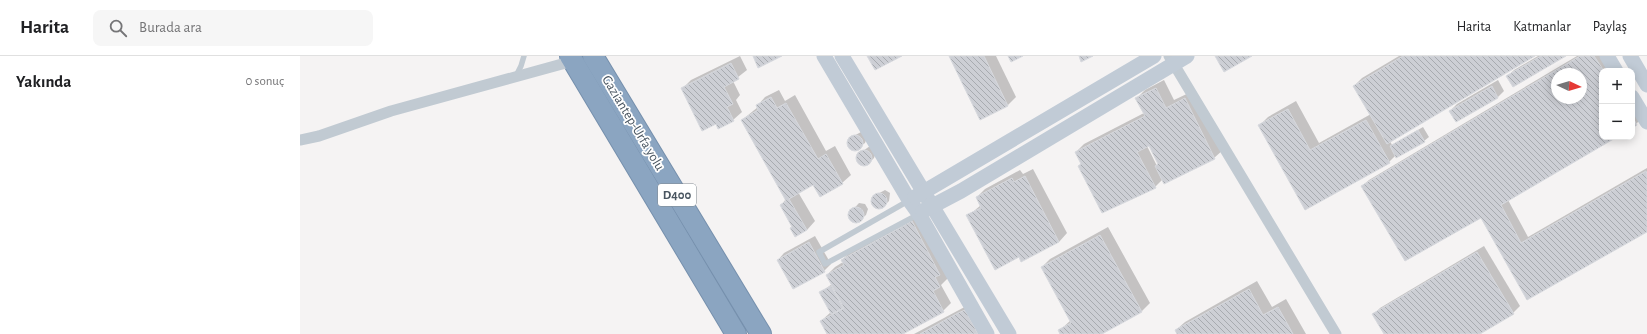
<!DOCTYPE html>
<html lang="tr">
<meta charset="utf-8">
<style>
:root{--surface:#fff;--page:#f6f6f6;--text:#202124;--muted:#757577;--line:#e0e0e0}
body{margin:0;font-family:"Alegreya Sans",sans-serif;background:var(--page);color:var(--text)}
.controls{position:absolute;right:12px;top:12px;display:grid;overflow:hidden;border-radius:8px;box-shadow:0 2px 10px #0003}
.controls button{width:36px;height:36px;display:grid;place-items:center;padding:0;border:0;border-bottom:1px solid var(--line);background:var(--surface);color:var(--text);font:20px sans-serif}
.compass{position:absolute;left:1251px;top:12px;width:36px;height:36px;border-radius:50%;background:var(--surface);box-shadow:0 2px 10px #0003;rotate:94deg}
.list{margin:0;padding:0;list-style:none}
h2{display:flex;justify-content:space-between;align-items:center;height:52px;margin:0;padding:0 16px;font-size:17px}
h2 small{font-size:13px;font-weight:400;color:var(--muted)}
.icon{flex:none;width:22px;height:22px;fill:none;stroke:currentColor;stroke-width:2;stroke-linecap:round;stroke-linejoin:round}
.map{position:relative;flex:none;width:1347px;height:278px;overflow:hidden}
header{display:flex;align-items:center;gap:24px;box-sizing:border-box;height:56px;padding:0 20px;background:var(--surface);border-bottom:1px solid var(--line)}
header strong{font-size:19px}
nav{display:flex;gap:22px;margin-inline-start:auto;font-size:14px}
.search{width:280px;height:36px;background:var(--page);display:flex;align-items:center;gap:10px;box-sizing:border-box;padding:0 14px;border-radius:8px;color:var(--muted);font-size:15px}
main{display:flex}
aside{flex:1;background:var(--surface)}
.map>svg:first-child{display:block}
.shadow{fill:#0003;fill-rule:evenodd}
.building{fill:url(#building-back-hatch);stroke:#d7d9de;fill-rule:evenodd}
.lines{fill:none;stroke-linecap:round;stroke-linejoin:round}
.highway-casing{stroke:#7690ad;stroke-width:22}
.lane{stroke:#c1cad2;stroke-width:5.5}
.street{stroke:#c1cad2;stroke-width:11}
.secondary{stroke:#c1cbd6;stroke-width:15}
.highway{stroke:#8ba5c1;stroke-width:20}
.labels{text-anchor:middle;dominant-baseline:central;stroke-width:3.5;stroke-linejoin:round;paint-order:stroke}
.shield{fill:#fff;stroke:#808990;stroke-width:1}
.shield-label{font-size:13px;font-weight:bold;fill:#4a5661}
.street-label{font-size:14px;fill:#4a5661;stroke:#fff}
</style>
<header>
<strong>Harita</strong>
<div class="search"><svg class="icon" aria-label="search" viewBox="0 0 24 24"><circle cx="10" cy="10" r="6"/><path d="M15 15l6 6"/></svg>Burada ara</div>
<nav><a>Harita</a><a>Katmanlar</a><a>Paylaş</a></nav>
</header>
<main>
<aside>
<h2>Yakında<small>0 sonuç</small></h2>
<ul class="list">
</ul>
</aside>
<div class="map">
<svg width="1347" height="278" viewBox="0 0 1347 278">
<defs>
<pattern id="building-back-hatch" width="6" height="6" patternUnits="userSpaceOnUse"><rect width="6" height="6" fill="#cdcfd5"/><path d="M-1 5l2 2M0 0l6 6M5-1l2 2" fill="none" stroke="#a8abb0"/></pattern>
</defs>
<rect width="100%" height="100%" fill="#f5f3f3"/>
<g class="shadow">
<path d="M440 0 447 14 433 25 440 39 436 44 442 56 433 64 416 67 383 32 391 24Z"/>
<path d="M650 0H696L716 41 708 49 681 62Z"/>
<path d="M1099 0H1233L1090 85 1092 89 1123 71 1129 81 1124 85 1096 99 1089 106 1005 152 960 69 968 61 996 45 1019 87 1071 58 1054 30 1062 22Z"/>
<path d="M1238 0H1264L1208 20 1214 14Z"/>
<path d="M1277 0H1305L1314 15H1302V81H1315L1208 144 1228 181 1347 112V175L1227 243 1181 161 1062 130 1069 124ZM1257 18H1281V42H1257Z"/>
<path d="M864 24 874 44 893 35 923 94 914 102 863 123 855 131 779 110 781 107 776 96 784 88 844 57 837 42 845 34ZM849 88 859 108 857 110 847 90Z"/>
<path d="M1198 24 1204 35 1198 41 1156 65 1150 55 1157 48Z"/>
<path d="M479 34 485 45 495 39 526 95 535 90 551 119 542 127 514 128 498 136 515 165 507 174 493 171 481 149 486 143 442 64 458 51 457 50 465 41Z"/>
<path d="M1332 44 1343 62 1332 71Z"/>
<path d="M561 76 567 81 565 87 554 94 548 88 550 82Z"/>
<path d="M570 90 576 96 574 102 567 109 561 108 558 103 560 97Z"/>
<path d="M733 113 767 177 759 186 719 200 668 160 681 149 677 141 685 133 720 114 723 118Z"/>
<path d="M585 134 590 137 589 145 584 150 578 152 572 146 574 140Z"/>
<path d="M559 147 565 148 568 153 566 159 561 163 555 166 550 162V157Z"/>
<path d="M620 158 648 222 641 229 651 247 643 255 601 278H528L521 265 531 256 521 236 532 228 527 219 535 211 543 206 542 204 550 196Z"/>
<path d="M808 171 850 247 842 255 800 278H760L759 275 771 264 742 211 750 203Z"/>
<path d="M515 180 531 208 524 215 493 232 478 204 484 197Z"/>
<path d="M1184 190 1220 250 1213 257 1178 278H1085L1074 258 1080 252Z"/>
<path d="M957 225 972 251 986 243 1006 278H879L876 274 885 266Z"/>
<path d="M674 246 691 278H614Z"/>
</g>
<g class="building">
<path d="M453 0H482L458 12Z"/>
<path d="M567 0H602L575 14Z"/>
<path d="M649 0H684L708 50 680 64Z"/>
<path d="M708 0H723L711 6Z"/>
<path d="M779 0H793L781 6Z"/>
<path d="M915 0H952L924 16Z"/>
<path d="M1103 0H1235L1087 88 1053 30Z"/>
<path d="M1241 0H1266L1213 31 1206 20Z"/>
<path d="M1280 0H1294L1304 15H1302V81H1317L1201 149 1221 187 1346 115 1347 118V176L1227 244 1181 162 1105 205 1061 130ZM1257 18H1281V42H1257Z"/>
<path d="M431 7 439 23 424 31 433 48 427 51 434 65 418 73 416 68 402 75 381 32Z"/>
<path d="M1192 30 1198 42 1156 66 1149 55Z"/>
<path d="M856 32 866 52 885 42 915 103 864 128 855 110 858 108 849 90 837 96 856 132 802 157 778 110 781 108 775 96 845 60 835 42Z"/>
<path d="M471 41 477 52 486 47 518 103 526 98 543 128 520 141 513 129 489 143 507 174 495 181 490 172 492 171 480 149 486 145 441 64 458 54 456 49Z"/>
<path d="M988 53 1010 94 1066 64 1090 107 1005 154 958 69Z"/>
<path d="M1332 60 1337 69 1332 72Z"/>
<path d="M1118 74 1125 86 1096 102 1090 90Z"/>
<circle cx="555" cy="87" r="8"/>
<circle cx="564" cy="102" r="8"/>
<path d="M725 120 759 186 721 206 719 201 695 214 666 159 681 152 676 141 712 122 714 126Z"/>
<circle cx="579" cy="145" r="8"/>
<circle cx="556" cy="159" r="8"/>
<path d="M612 165 640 219 635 221 640 231 633 235 644 256 603 278H527L520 265 544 252 526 219 544 209 541 204Z"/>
<path d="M800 179 842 256 802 278H760L758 274 771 267 741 211Z"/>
<path d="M509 186 525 216 493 233 477 204Z"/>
<path d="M1177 196 1214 258 1180 278H1084L1072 258Z"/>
<path d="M531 230 543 252 531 258 519 236Z"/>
<path d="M949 233 963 259 978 251 993 278H877L875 274Z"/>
<path d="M665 254 678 278H620L658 257Z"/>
</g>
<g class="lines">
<defs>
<g id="highway">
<path d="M270 0 436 278"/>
<path d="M293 0 461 278"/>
</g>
</defs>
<use href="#highway" class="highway-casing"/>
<g class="lane">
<path d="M216 20 221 10 224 0"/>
<path d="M608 145 519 196 525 208 619 158"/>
</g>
<g class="street">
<path d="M869 0 1036 278"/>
<path d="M0 84 19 80 91 55 273 5"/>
</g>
<g class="secondary">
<path d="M524 0 609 144 619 158 687 278"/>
<path d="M542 0 709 278"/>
<path d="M1307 0 1316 15"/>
<path d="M1330 0 1347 29"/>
<path d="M1332 41 1347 66"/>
<path d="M615 141 854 0"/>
<path d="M623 155 661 135 887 0"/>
</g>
<use href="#highway" class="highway"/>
</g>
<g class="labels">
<rect class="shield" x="358" y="128" width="38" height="22" rx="3"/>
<g class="shield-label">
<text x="377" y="139">D400</text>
</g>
<g class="street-label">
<text transform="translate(333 67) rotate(59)">Gaziantep-Urfa yolu</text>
</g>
</g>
</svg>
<div class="controls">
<button>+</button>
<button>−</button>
</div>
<svg class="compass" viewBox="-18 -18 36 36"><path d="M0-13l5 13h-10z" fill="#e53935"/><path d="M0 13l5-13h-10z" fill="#757577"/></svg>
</div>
</main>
